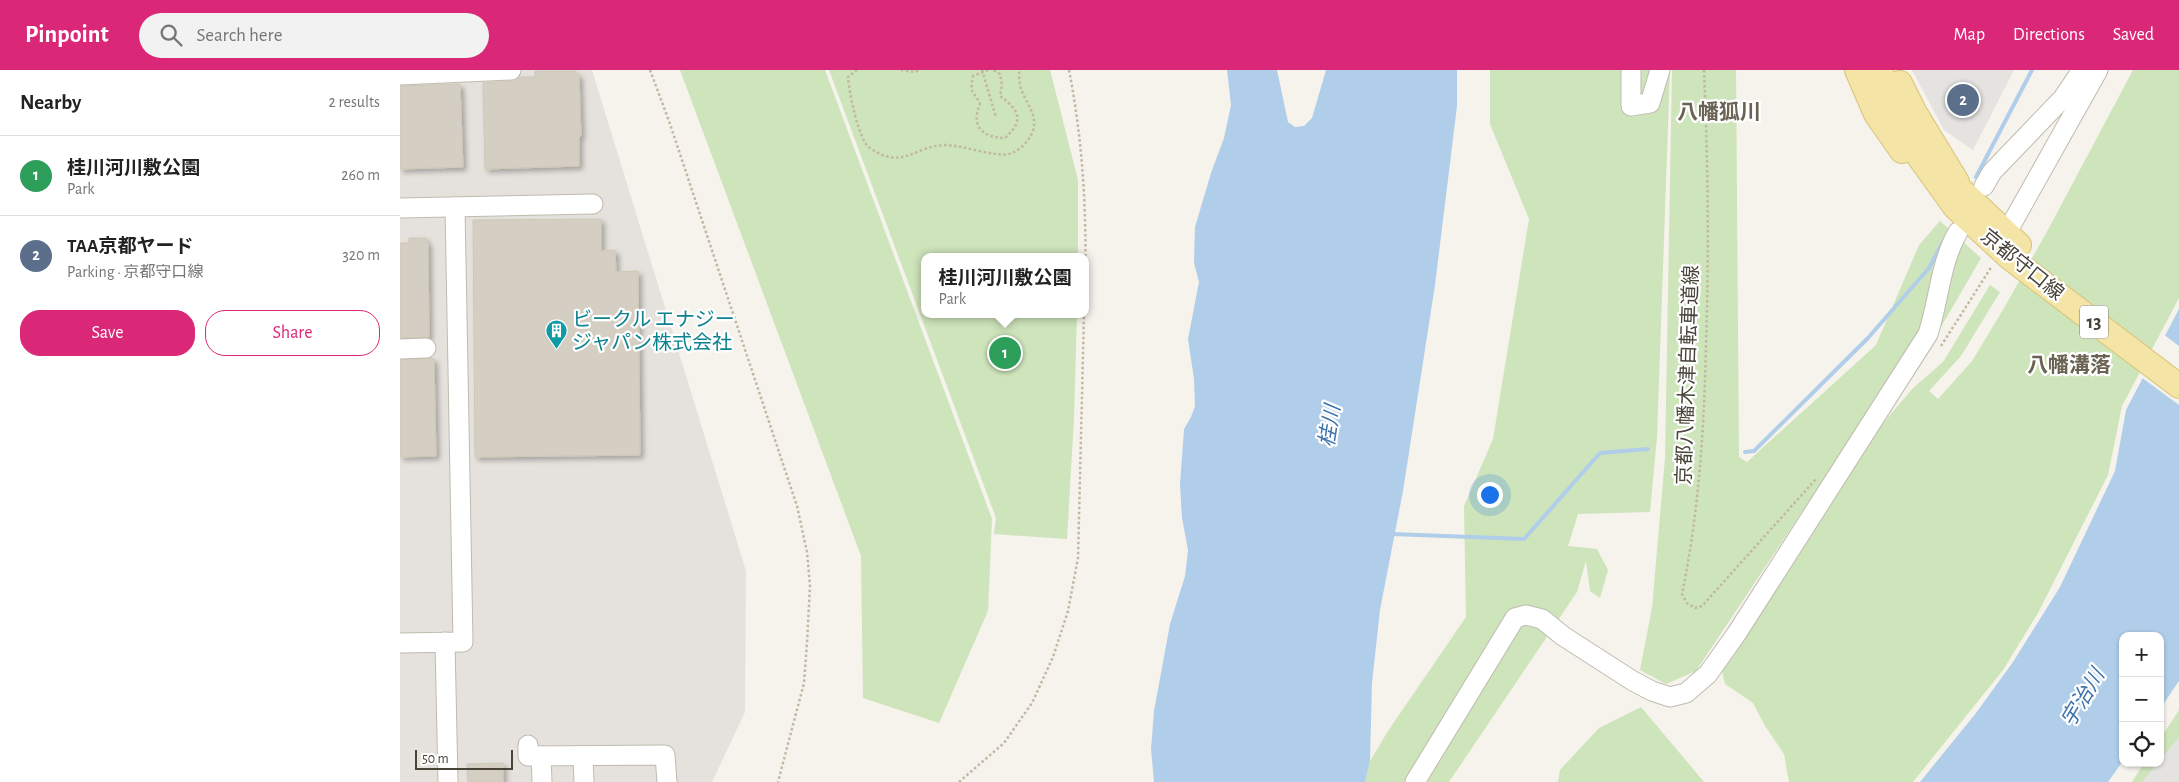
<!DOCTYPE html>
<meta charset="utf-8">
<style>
:root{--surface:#fff;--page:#f2f2f2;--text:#222;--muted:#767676;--line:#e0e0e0;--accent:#db2777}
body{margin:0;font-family:"Alegreya Sans","Noto Sans JP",sans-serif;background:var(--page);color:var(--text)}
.controls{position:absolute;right:15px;bottom:15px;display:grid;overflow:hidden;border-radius:10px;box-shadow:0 1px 4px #0004}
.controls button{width:45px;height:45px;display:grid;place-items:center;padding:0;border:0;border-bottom:1px solid var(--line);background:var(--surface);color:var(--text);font:25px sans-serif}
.scale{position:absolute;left:15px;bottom:12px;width:98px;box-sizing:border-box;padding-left:5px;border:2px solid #48443a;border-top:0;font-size:14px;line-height:18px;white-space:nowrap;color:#48443a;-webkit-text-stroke:4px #fff;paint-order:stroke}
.you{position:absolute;left:1089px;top:424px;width:18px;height:18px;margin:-12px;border:4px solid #fff;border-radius:50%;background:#1a73e8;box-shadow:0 0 0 8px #1a73e833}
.badge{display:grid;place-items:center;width:32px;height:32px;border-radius:50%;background:var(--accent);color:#fff;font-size:16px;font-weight:700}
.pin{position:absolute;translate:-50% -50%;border:2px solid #fff;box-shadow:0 1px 5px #0006}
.popup{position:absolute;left:521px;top:183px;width:168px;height:65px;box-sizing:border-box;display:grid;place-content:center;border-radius:10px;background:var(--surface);filter:drop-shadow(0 1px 4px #0005);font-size:16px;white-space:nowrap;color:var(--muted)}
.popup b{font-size:19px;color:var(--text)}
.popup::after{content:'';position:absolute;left:50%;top:100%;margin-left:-10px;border:10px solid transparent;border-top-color:var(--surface)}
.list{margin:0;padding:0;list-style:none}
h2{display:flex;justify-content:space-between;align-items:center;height:65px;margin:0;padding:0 20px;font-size:21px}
h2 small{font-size:16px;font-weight:400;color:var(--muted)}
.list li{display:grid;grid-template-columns:32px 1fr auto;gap:15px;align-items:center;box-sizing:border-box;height:80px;padding:0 20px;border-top:1px solid var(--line)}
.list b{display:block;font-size:19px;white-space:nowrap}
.list p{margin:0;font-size:16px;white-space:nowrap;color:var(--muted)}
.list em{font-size:16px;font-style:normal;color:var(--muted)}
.actions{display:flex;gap:10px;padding:15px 20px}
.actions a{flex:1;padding:11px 0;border:1px solid var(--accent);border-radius:20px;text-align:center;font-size:18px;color:var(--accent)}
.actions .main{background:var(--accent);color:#fff}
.icon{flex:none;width:28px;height:28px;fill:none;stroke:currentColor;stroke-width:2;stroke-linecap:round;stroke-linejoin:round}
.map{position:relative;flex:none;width:1779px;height:712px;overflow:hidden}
header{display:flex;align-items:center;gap:30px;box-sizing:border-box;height:70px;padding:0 25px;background:var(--accent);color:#fff}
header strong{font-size:24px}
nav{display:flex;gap:28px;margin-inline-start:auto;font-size:18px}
.search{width:350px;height:45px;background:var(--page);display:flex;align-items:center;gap:12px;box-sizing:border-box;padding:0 18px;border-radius:28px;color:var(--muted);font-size:19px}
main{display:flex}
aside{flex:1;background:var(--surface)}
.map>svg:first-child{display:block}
.industrial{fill:#e5e2dd}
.green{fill:#cee4ba}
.parking{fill:#e4e3e0}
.water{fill:#b0ceea}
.pier{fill:#f5f3ec}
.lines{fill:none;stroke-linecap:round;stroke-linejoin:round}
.stream{stroke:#b0ceea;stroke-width:4}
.building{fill:#d5cfc3;stroke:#cfc8b7;filter:url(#shadow)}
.minor-casing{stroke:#bfbbb0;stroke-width:21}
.major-casing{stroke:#d8c377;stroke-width:26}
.path{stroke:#c0b8a2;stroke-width:2.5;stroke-dasharray:2.5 2.5;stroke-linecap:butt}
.minor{stroke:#fff;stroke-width:19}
.major{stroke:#f4e4a6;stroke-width:24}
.labels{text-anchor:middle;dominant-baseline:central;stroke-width:4.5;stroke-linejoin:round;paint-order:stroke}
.shield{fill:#fff;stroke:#7f7c75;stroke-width:1}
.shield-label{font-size:19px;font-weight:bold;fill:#48443a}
.street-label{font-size:20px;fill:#48443a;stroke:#fff}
.culture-label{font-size:20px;fill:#0d838f;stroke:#fff;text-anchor:start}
.neighbourhood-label{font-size:21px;font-weight:bold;fill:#6a6353;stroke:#fff}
.water-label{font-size:21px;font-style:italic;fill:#3e74aa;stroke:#fff}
</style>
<header>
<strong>Pinpoint</strong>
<div class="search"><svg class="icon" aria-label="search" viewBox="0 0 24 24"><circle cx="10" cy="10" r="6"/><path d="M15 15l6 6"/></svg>Search here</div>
<nav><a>Map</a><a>Directions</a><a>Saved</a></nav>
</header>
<main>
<aside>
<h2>Nearby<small>2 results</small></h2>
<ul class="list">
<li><span class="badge" style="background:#2e9e5b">1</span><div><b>桂川河川敷公園</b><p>Park</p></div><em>260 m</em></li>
<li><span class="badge" style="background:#5c6f8a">2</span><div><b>TAA京都ヤード</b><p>Parking · 京都守口線</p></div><em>320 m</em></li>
</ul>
<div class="actions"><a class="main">Save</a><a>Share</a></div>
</aside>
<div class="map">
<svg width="1779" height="712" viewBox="0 0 1779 712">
<defs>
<filter id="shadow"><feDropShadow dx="3.5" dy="3.5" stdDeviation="2.5" flood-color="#0004"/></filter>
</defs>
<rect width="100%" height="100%" fill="#f5f3ec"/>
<path class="industrial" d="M0 0H192L346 501 345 642 312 712H0Z"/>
<g class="green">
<path d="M280 0H425L592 449 588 541 539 653 463 628 461 486Z"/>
<path d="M429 0H650L678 110V187H525V244H677L674 348 667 469 594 464 596 448Z"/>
<path d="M1090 0H1270L1257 367 1250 442 1178 444 1168 476 1197 479 1208 500 1200 528 1190 521 1186 491 1177 522 1049 712H965L970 691 988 661 1066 547 1064 436 1093 369 1129 149 1090 54Z"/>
<path d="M1272 0H1336L1339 387 1347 392 1476 275 1519 175 1540 151 1581 188 1530 276 1477 329 1296 601 1266 614 1240 600 1252 538 1265 388Z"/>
<path d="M1733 0H1779V228L1722 336 1708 405 1638 543 1603 600 1513 712H1389L1384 684 1365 656 1353 633 1325 614 1322 601 1414 457 1461 379 1513 318 1543 292 1590 215 1600 222 1561 286 1529 321 1538 329 1572 291 1604 238 1649 158Z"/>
<path d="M1241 637 1304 712H1158L1160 700 1199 658Z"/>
<path d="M1779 640V712H1732L1744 693H1760V669Z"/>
</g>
<g class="parking">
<path d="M1512 0H1614L1573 80 1544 60Z"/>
<path d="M1779 667V712H1742L1757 693H1760V690Z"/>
</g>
<g class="water">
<path d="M827 0H877L888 52 895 57 904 56 912 48 926 0H1057V36L1035 215 1003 421 980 540 972 613 970 691 965 712H754L751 679 754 641 770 554 785 506 788 480 782 448 780 414 784 359 791 347 795 336 794 309 788 269 799 212 794 193 795 157 811 103 824 68 831 35Z"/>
<path d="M1779 239V611L1760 639V566H1723V691L1708 712H1520L1576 643 1613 592 1660 517 1715 401 1726 340Z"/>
</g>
<path class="pier" d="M1763 264 1779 276V335L1741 307Z"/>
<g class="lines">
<g class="stream">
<path d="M1576 107 1632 0"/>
<path d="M1345 382 1354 381 1468 268 1529 198 1543 172"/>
<path d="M992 464 1124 469 1200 383 1248 379"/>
</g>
</g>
<g class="building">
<path d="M135 1H175V4L179 5 181 66 179 67V96L85 99 83 13 112 11 119 7H135Z"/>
<path d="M60 14 63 97 0 99V16Z"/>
<path d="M201 149V181L215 180 216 202 238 201 240 385 75 387 73 150Z"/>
<path d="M9 168H26V173H28L29 267 0 268V173H9Z"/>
<path d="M29 288 34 289 36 386 0 387V290Z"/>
<path d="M103 693V712H68L67 694Z"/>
</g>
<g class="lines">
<defs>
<g id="minor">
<path d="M1231 0V36L1250 33 1260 0"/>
<path d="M0 5 111 0"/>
<path d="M1584 116 1592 102 1663 28 1682 0"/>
<path d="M0 138 193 134"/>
<path d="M1606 164 1698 0"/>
<path d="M0 279 26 278"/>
<path d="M45 572 48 712"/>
<path d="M0 573 63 572 55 137"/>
<path d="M128 675V686L265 685 267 712"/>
<path d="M141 686 142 712"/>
<path d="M183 686 184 712"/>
<path d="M1015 712 1115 548 1126 545 1142 549 1163 566 1233 611 1252 621 1270 627 1286 623 1308 604 1337 563 1528 264C1539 231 1540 193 1558 162"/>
</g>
<g id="major">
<path d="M1457 0 1476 44 1502 81"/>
<path d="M1480 0 1509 73 1555 137 1610 188 1779 316"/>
<path d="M1500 13 1515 43 1557 112"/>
<path d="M1542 102 1619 175"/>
</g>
</defs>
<use href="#minor" class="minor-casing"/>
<use href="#major" class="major-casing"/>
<g class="path">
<path d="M250 0 269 51 397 436 407 482 410 516 407 573 404 613 378 712"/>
<path d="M457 0 448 7C449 21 458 70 470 78 503 101 513 76 545 75 562 75 594 87 609 84 620 81 629 71 633 61 638 45 626 33 621 19 619 13 619 6 619 0"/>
<path d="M501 0 515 2 519 0"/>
<path d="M582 0 596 47"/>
<path d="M588 0 573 6C569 25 574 20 580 34 570 57 584 68 605 68 625 50 619 40 600 26L602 15 600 4 593 0"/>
<path d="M669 0C683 72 687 144 685 217"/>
<path d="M1304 0C1308 92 1309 184 1306 276 1304 359 1299 442 1282 524L1287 533 1295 538 1302 536 1416 409"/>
<path d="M1541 276 1592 196"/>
<path d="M559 712 604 673 632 633 653 587 668 541 678 488 684 244"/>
</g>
<use href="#minor" class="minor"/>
<use href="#major" class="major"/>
</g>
<defs>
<symbol id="building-pin" viewBox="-11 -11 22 30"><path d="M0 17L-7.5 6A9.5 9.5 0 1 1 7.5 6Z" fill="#0f9aa8" stroke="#fff"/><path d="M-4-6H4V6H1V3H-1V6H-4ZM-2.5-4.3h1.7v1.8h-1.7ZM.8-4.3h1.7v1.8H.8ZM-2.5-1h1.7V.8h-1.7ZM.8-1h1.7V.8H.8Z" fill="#fff"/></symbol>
</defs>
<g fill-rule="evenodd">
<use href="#building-pin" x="144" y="248" width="25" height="34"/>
</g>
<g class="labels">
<rect class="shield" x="1680" y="235.5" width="28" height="33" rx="4"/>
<g class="shield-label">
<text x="1694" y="252">13</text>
</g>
<g class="street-label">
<text transform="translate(1622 195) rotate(39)">京都守口線</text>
<text transform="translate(1288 305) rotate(-88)">京都八幡木津自転車道線</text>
</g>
<g class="culture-label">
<text x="172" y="250">ビークル エナジー<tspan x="172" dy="23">ジャパン株式会社</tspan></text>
</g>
<g class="neighbourhood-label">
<text x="1319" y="42">八幡狐川</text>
<text x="1669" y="295">八幡溝落</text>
</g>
<g class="water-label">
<text transform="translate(930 356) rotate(-81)">桂川</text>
<text transform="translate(1683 628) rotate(-59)">宇治川</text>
</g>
</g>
</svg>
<div class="controls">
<button>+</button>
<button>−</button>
<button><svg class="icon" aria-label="locate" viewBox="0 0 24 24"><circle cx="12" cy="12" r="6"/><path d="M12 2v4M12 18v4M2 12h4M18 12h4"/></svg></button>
</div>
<div class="scale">50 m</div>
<div class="you"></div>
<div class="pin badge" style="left:605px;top:283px;background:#2e9e5b">1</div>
<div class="popup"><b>桂川河川敷公園</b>Park</div>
<div class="pin badge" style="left:1563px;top:30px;background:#5c6f8a">2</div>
</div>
</main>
